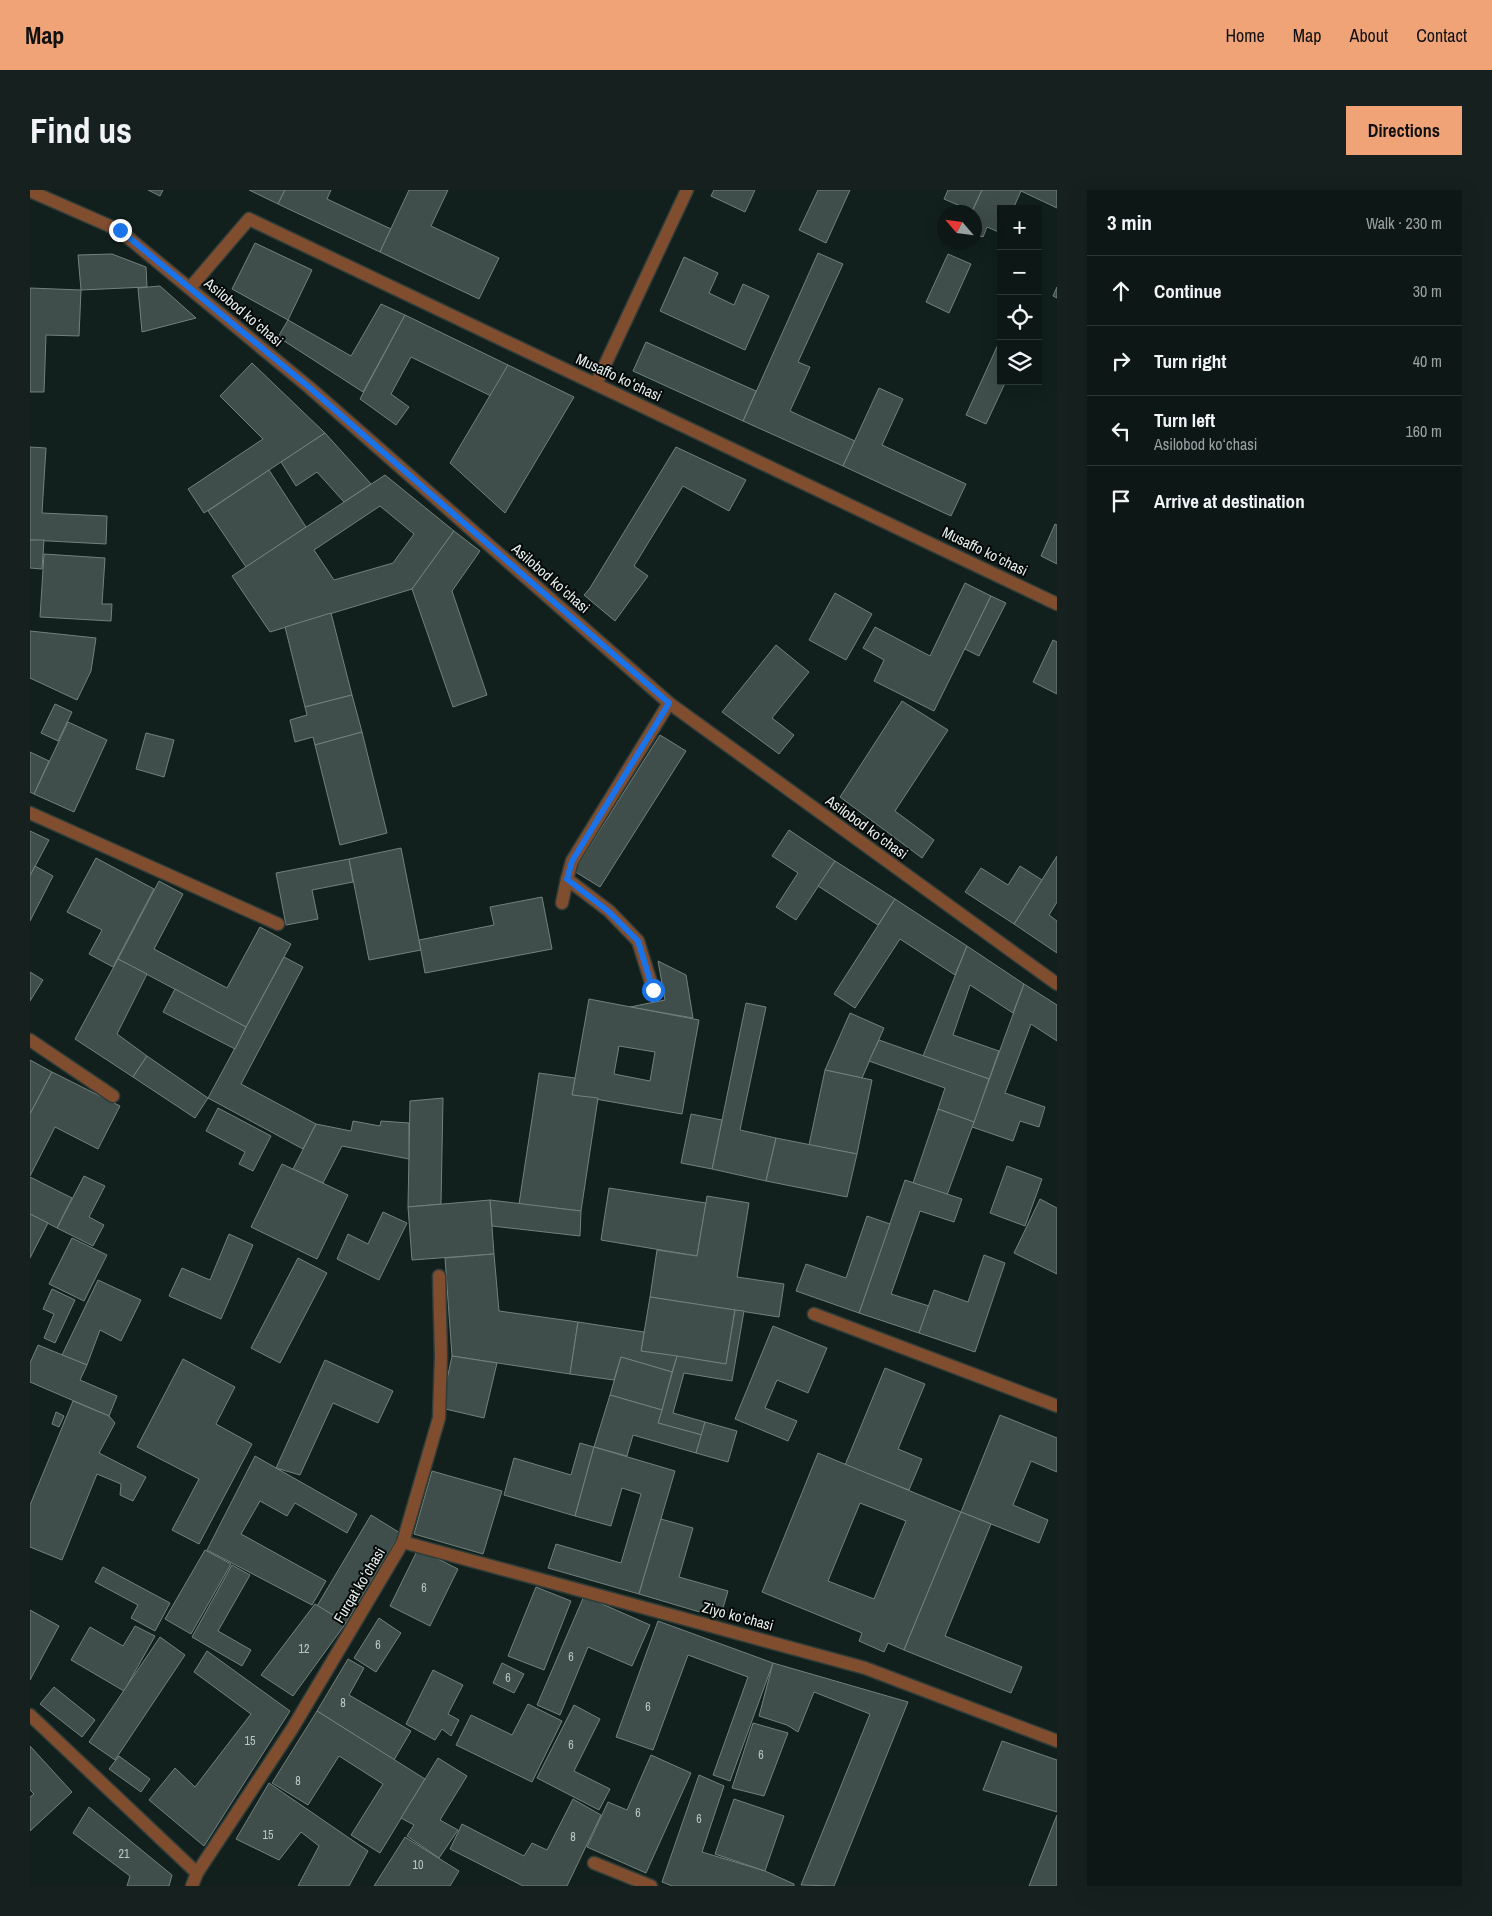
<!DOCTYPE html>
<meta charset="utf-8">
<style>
:root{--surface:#0d1816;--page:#16211f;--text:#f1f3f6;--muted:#9aa0a1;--line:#2d3735;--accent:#efa376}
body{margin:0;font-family:"Archivo Narrow",sans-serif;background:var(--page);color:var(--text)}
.controls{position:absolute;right:15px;top:15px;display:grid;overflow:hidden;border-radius:0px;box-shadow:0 5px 20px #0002}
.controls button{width:45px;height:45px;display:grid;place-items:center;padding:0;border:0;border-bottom:1px solid var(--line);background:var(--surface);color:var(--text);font:25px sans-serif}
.compass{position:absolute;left:907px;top:15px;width:45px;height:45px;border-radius:50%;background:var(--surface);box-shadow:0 5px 20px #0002;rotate:298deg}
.stop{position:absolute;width:15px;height:15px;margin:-11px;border:4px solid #1a73e8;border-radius:50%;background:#fff}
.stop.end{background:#1a73e8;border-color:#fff;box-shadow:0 1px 5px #0008}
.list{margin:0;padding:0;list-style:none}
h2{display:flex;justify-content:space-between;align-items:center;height:65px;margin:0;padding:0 20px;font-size:21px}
h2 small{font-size:16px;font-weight:400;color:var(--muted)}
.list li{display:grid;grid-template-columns:32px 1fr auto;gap:15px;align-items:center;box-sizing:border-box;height:70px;padding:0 20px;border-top:1px solid var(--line)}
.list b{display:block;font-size:19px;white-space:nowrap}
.list p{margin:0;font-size:16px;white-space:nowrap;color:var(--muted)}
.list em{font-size:16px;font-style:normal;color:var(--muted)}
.icon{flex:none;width:28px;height:28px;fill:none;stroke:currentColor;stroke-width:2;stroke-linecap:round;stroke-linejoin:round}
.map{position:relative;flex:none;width:1027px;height:1696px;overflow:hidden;border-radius:0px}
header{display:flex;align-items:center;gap:30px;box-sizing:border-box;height:70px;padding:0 25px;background:var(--accent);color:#111}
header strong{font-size:24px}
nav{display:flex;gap:28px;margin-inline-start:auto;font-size:18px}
.intro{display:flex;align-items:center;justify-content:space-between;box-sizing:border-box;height:120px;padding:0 30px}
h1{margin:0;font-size:35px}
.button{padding:12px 22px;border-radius:0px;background:var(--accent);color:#111;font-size:18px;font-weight:700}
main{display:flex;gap:30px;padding:0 30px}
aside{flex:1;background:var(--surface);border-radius:0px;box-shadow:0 5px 20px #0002}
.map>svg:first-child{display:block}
.building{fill:#3f4e4b;stroke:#70817e;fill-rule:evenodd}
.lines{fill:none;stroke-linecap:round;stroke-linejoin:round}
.minor-casing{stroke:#2f3d3a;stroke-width:15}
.minor{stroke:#804d2e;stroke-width:12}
.route{stroke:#1a73e8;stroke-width:6}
.labels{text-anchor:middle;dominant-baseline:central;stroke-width:4;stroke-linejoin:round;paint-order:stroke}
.number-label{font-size:12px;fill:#bcc7c4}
.street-label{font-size:15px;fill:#e5efed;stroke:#040807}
</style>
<header>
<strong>Map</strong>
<nav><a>Home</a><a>Map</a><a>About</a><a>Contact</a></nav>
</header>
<div class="intro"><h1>Find us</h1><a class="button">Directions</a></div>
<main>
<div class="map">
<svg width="1027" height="1696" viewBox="0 0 1027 1696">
<rect width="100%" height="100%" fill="#11201d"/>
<g class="building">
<path d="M118 0H133L130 6Z"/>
<path d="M219 0H255L248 14Z"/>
<path d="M255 0H301L297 9 361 39 350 62 248 14Z"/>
<path d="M379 0H418L401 36 469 68 449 109 350 62Z"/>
<path d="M684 0H725L715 22 681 6Z"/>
<path d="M788 0H820L796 53 769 40Z"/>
<path d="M918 0H952L942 21 914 9Z"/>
<path d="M952 0H1027V18L991 1 983 19H971V43L957 37 953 47 944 44V22H942Z"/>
<path d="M225 53 282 80 258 130 202 99Z"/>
<path d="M788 63 813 74 768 172 780 177 760 221 825 251 813 276 713 231Z"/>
<path d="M82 64 116 77 117 97 51 100 48 65Z"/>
<path d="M918 64 941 74 919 123 896 112Z"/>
<path d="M654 67 688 83 679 103 704 115 713 94 739 106 715 160 630 121Z"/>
<path d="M130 96 166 128 112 142 108 98Z"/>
<path d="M1027 97V108L1023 106Z"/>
<path d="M0 98 51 100 49 146 16 145 14 202H0Z"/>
<path d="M351 114 375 125 333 202 248 147 258 130 321 166Z"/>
<path d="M375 125 478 175 461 206 381 167 361 204 379 217 366 235 330 209Z"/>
<path d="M971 148V191H976L956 234 936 225Z"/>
<path d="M616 152 726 201 713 231 603 181Z"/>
<path d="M222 173 295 243 174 323 158 299 233 249 190 206Z"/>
<path d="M478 175 544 207 475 323 420 273Z"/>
<path d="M849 198 873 209 852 255 936 294 921 326 813 276Z"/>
<path d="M295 243 341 294 314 312 287 282 266 296 251 272Z"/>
<path d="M0 257 16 258 12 323 77 326 76 354 0 350Z"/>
<path d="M646 257 716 290 699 321 653 296 604 376 618 386 585 431 554 405 560 398Z"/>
<path d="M239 280 276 337 216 377 178 321Z"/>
<path d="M355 285 424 341 382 399 240 442 202 386ZM350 316 384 344 363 373 304 390 284 360Z"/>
<path d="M1025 334 1027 335V374L1011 366Z"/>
<path d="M424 341 450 361 422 401 457 505 423 517 382 399Z"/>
<path d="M0 350H14L12 379 0 378Z"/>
<path d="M14 364 75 368 72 414H82L81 431 10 427Z"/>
<path d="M935 393 961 406 904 521 844 491 854 470 833 458 845 437 900 466Z"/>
<path d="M805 403 842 424 816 470 779 450Z"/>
<path d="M961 406 976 413 949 466 935 459Z"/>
<path d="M301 423 322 505 275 517 255 437Z"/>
<path d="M0 441 66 448 61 481 47 510 0 488Z"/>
<path d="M1023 450 1027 452V504L1003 492Z"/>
<path d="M746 455 779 482 742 528 764 545 749 564 692 522Z"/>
<path d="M322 505 332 542 285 555 283 547 265 552 260 530 277 525 275 517Z"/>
<path d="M872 511 918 540 865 621 904 650 892 668 810 607Z"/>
<path d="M25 514 42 522 28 551 11 543Z"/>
<path d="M38 532 77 550 44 622 4 604Z"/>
<path d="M332 542 357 643 310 655 285 555Z"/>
<path d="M116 543 144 550 134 587 106 579Z"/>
<path d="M630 545 656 561 570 697 544 681Z"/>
<path d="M0 562 19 571 4 604 0 602Z"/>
<path d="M759 640 805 671 766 730 746 717 768 683 742 666Z"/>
<path d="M0 641 19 650 0 686Z"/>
<path d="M371 658 391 760 339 770 319 669Z"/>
<path d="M1027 666V712L1019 725 1027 731V763L984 734Z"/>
<path d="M66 668 124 699 83 777 59 764 72 740 37 722Z"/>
<path d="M319 669 323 692 282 700 288 729 256 735 246 683Z"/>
<path d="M805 671 865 709 848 735 788 696Z"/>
<path d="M5 676 23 686 0 731V686Z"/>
<path d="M990 676 1012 690 984 734 935 702 951 678 978 695Z"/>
<path d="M129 691 153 704 124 759 197 798 230 737 261 754 216 837 88 769Z"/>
<path d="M512 707 522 759 395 783 389 750 464 735 460 717Z"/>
<path d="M865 709 937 756 925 785 870 749 825 818 804 804Z"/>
<path d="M937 756 994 794 983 823 940 795 923 845 969 861 959 889 893 866Z"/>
<path d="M254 767 273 777 211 894 286 934 273 959 178 908Z"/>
<path d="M88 769 117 784 87 844 117 866 103 887 45 849Z"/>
<path d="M628 771 656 785 663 828 600 817 635 810Z"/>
<path d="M0 782 13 790 0 811Z"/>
<path d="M994 794 1027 815V851L1001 834 975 903 1015 917 1009 937 990 931 983 951 942 937Z"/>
<path d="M145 799 216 837 205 859 133 822Z"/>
<path d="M559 809 669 830 652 924 542 905ZM589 856 625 862 620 891 584 884Z"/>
<path d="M716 813 736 817 710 940 746 948 736 991 682 979Z"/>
<path d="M820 823 854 838 832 888 795 880Z"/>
<path d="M849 850 959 889 944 932 908 919 915 898 839 871Z"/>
<path d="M117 866 178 908 165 928 103 887Z"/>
<path d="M0 870 22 882 0 924Z"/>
<path d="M795 880 842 890 827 964 779 955Z"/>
<path d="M22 882 90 916 68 959 25 937 0 986V924Z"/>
<path d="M509 883 545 888 542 905 568 908 551 1021 489 1014Z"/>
<path d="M413 908 411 1014 378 1017 380 911Z"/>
<path d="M188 918 241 946 223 981 209 974 215 962 176 941Z"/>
<path d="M908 919 944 932 917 1005 883 993Z"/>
<path d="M661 924 692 930 682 979 651 973Z"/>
<path d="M323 931 350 936 351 931 379 933V969L312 956 293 993 263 979 286 934 321 941Z"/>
<path d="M746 948 827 964 817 1007 736 991Z"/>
<path d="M252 974 318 1005 287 1069 221 1037Z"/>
<path d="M977 976 1012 989 995 1036 960 1023Z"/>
<path d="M54 986 75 996 59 1027 74 1035 63 1056 27 1038Z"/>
<path d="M0 987 42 1008 27 1038 0 1024Z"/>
<path d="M875 990 932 1009 924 1032 890 1021 861 1104 899 1116 889 1143 829 1123Z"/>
<path d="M579 998 676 1013 667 1066 571 1050Z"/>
<path d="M677 1006 719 1013 707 1087 754 1094 749 1127 620 1107 627 1060 667 1066Z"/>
<path d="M1010 1009 1027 1018V1084L984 1063Z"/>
<path d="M460 1010 551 1021 550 1046 462 1036Z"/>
<path d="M460 1010 464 1064 382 1070 378 1017Z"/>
<path d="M353 1022 377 1033 349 1090 307 1069 318 1044 338 1054Z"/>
<path d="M0 1024 18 1033 0 1068Z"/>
<path d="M837 1026 860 1034 829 1123 766 1101 776 1074 816 1088Z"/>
<path d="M199 1044 223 1055 191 1129 139 1106 152 1078 180 1090Z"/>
<path d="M42 1048 77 1065 54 1111 19 1094Z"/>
<path d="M464 1064 469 1121 548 1132 540 1184 422 1166 415 1068Z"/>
<path d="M954 1065 975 1073 945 1162 889 1143 904 1100 938 1112Z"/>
<path d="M268 1068 297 1083 250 1173 221 1158Z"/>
<path d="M68 1090 111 1110 91 1151 70 1140 57 1175 32 1165Z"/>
<path d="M22 1099 45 1110 25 1153 14 1148 24 1124 13 1119Z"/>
<path d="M620 1107 705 1120 696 1174 611 1161Z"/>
<path d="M705 1120 714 1121 702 1191 654 1183 643 1223 675 1232 672 1245 628 1233 647 1166 696 1174Z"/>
<path d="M548 1132 614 1142 611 1161 647 1166 642 1182 591 1167 584 1190 540 1184Z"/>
<path d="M743 1136 797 1158 778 1203 747 1190 735 1218 767 1231 758 1251 705 1229Z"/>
<path d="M8 1155 57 1175 50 1190 87 1206 79 1226 0 1192V1173Z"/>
<path d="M422 1166 467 1173 454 1228 411 1218Z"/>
<path d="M591 1167 642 1182 632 1220 580 1205Z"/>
<path d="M153 1169 205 1197 186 1234 222 1254 169 1354 142 1340 169 1289 107 1257Z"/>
<path d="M295 1170 363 1201 348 1233 303 1213 270 1285 246 1278Z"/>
<path d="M855 1178 895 1194 868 1259 892 1269 879 1300 815 1275Z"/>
<path d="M580 1205 632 1220 628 1233 672 1245 666 1263 603 1245 597 1266 564 1257Z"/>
<path d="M43 1211 79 1226 85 1233 69 1263 116 1287 103 1311 90 1305 91 1294 67 1284 32 1370 0 1357V1315Z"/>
<path d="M26 1222 34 1226 29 1237 22 1234Z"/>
<path d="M970 1225 1027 1248V1282L1001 1271 983 1315 1018 1330 1009 1353 931 1322Z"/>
<path d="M675 1232 707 1241 698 1272 666 1263Z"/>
<path d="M550 1253 564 1257 545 1326 474 1305 484 1268 541 1285Z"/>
<path d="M564 1257 645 1281 609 1404 518 1378 526 1354 591 1373 611 1304 592 1298 581 1336 545 1326Z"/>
<path d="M788 1263 931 1322 874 1460 858 1453 854 1462 829 1451 832 1443 732 1402ZM830 1313 876 1331 844 1409 798 1391Z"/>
<path d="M225 1266 327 1324 317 1343 265 1313 257 1326 230 1311 211 1344 296 1391 282 1415 177 1360Z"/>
<path d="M402 1281 472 1301 453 1364 384 1344Z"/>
<path d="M931 1322 961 1334 915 1446 992 1477 981 1503 874 1460Z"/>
<path d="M341 1325 370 1343 316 1433 287 1416Z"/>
<path d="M631 1329 663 1338 649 1387 698 1401 690 1428 609 1404Z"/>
<path d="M388 1359 428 1379 400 1436 360 1416Z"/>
<path d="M175 1360 201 1374 161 1444 135 1429Z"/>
<path d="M202 1375 220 1385 188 1441 221 1460 212 1476 162 1447Z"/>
<path d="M73 1377 140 1413 125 1441 101 1428 108 1415 65 1392Z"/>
<path d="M506 1397 541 1411 514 1480 478 1466Z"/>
<path d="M554 1406 620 1435 602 1476 558 1457 530 1525 507 1515Z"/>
<path d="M285 1414 316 1433 263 1506 231 1485Z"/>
<path d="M0 1420 29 1436 0 1490Z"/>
<path d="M349 1428 371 1443 346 1482 324 1468Z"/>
<path d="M628 1431 743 1473 700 1591 683 1585 718 1487 658 1465 623 1560 586 1547Z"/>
<path d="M105 1436 125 1446 94 1501 41 1470 60 1437 93 1456Z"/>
<path d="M130 1447 155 1465 85 1570 59 1552Z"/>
<path d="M177 1461 260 1521 174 1656 119 1610 145 1578 165 1597 221 1524 164 1482Z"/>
<path d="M318 1469 334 1478 319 1505 381 1541 364 1570 287 1521Z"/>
<path d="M472 1473 494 1484 484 1503 463 1493Z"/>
<path d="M743 1473 878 1512 804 1696 771 1695 840 1524 784 1502 768 1542 757 1535 729 1526Z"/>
<path d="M403 1480 433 1495 418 1524 429 1530 421 1546 412 1539 405 1550 376 1534Z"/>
<path d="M24 1497 65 1530 52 1547 10 1514Z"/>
<path d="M498 1514 532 1531 502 1592 426 1555 441 1525 482 1545Z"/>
<path d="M544 1515 570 1529 544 1581 580 1599 569 1620 507 1588Z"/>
<path d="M287 1521 395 1589 350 1663 321 1645 353 1594 309 1566 278 1615 242 1593Z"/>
<path d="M723 1533 758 1543 734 1606 702 1598Z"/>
<path d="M972 1551 1027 1570V1622L953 1600Z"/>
<path d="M0 1556 42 1602 0 1641V1607L4 1604 0 1600Z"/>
<path d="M621 1565 661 1583 616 1683 557 1657 578 1612 597 1620Z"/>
<path d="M89 1566 120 1589 111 1602 79 1579Z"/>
<path d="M408 1568 437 1586 410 1630 428 1640 409 1668 377 1646 384 1635 371 1628Z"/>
<path d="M669 1585 694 1596 672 1662 735 1681 764 1694V1696H642L632 1692Z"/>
<path d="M239 1593 338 1661 319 1696H268L289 1656 271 1642 249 1670 206 1649Z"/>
<path d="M543 1609 571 1625 537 1696H493L420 1659 432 1634 494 1666 502 1653 517 1660Z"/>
<path d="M704 1609 754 1626 735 1681 685 1664Z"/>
<path d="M59 1617 142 1685 139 1696H97L100 1686 43 1643Z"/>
<path d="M1027 1625V1696H999Z"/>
<path d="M375 1647 429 1681 420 1696H344Z"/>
</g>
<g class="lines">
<defs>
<g id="minor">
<path d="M0 1 89 40 280 198 639 513 1027 794"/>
<path d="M160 98 219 29 1027 414"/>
<path d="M566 194 657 0"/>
<path d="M0 623 248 734"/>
<path d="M532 713 537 689"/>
<path d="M623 799 608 751 579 721 537 689 542 671 639 513"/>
<path d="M0 850 83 906"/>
<path d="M784 1124 1027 1216"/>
<path d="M373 1352 835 1478 1027 1551"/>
<path d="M0 1525 167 1683"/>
<path d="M564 1673 621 1696"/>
<path d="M162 1696 167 1683 262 1539 373 1352 409 1228 411 1166 409 1086"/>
</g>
</defs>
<use href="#minor" class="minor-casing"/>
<use href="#minor" class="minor"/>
</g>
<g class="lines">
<path class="route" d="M90 40 280 198 639 513 542 671 537 689 578 721 608 751 623 800"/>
</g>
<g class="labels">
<g class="number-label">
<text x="394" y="1398">6</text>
<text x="348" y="1455">6</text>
<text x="274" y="1459">12</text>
<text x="541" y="1467">6</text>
<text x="478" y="1488">6</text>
<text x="313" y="1513">8</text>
<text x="618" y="1517">6</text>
<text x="220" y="1551">15</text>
<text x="541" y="1555">6</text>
<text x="731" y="1565">6</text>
<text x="268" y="1591">8</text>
<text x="608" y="1623">6</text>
<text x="669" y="1629">6</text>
<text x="238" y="1645">15</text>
<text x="543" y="1647">8</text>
<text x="94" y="1664">21</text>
<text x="388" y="1675">10</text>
</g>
<g class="street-label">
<text transform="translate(214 122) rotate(40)">Asilobod koʻchasi</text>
<text transform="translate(589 187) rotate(25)">Musaffo koʻchasi</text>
<text transform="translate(955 361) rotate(26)">Musaffo koʻchasi</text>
<text transform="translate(521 388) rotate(41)">Asilobod koʻchasi</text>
<text transform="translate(837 637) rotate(36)">Asilobod koʻchasi</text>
<text transform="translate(329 1395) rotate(-59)">Furqat koʻchasi</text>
<text transform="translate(708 1426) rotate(15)">Ziyo koʻchasi</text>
</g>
</g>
</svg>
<div class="controls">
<button>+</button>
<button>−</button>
<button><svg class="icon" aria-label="locate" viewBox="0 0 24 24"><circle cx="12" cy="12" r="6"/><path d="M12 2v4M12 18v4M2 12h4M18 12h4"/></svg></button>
<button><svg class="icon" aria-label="layers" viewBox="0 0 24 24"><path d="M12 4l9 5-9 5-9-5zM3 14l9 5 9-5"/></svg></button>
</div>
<svg class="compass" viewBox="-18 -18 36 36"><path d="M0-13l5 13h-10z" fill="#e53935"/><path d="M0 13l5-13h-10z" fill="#9aa0a1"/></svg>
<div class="stop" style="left:623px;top:800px"></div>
<div class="stop end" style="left:90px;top:40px"></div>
</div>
<aside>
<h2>3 min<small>Walk · 230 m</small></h2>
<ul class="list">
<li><svg class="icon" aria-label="ahead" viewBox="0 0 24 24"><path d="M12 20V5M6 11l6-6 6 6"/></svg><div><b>Continue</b></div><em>30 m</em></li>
<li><svg class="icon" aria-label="right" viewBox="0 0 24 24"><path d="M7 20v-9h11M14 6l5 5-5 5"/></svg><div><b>Turn right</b></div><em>40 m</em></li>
<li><svg class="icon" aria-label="left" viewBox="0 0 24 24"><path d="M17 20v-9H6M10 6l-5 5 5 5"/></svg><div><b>Turn left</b><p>Asilobod koʻchasi</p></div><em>160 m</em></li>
<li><svg class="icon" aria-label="arrive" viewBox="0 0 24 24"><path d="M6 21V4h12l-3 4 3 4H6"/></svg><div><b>Arrive at destination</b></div></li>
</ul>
</aside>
</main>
